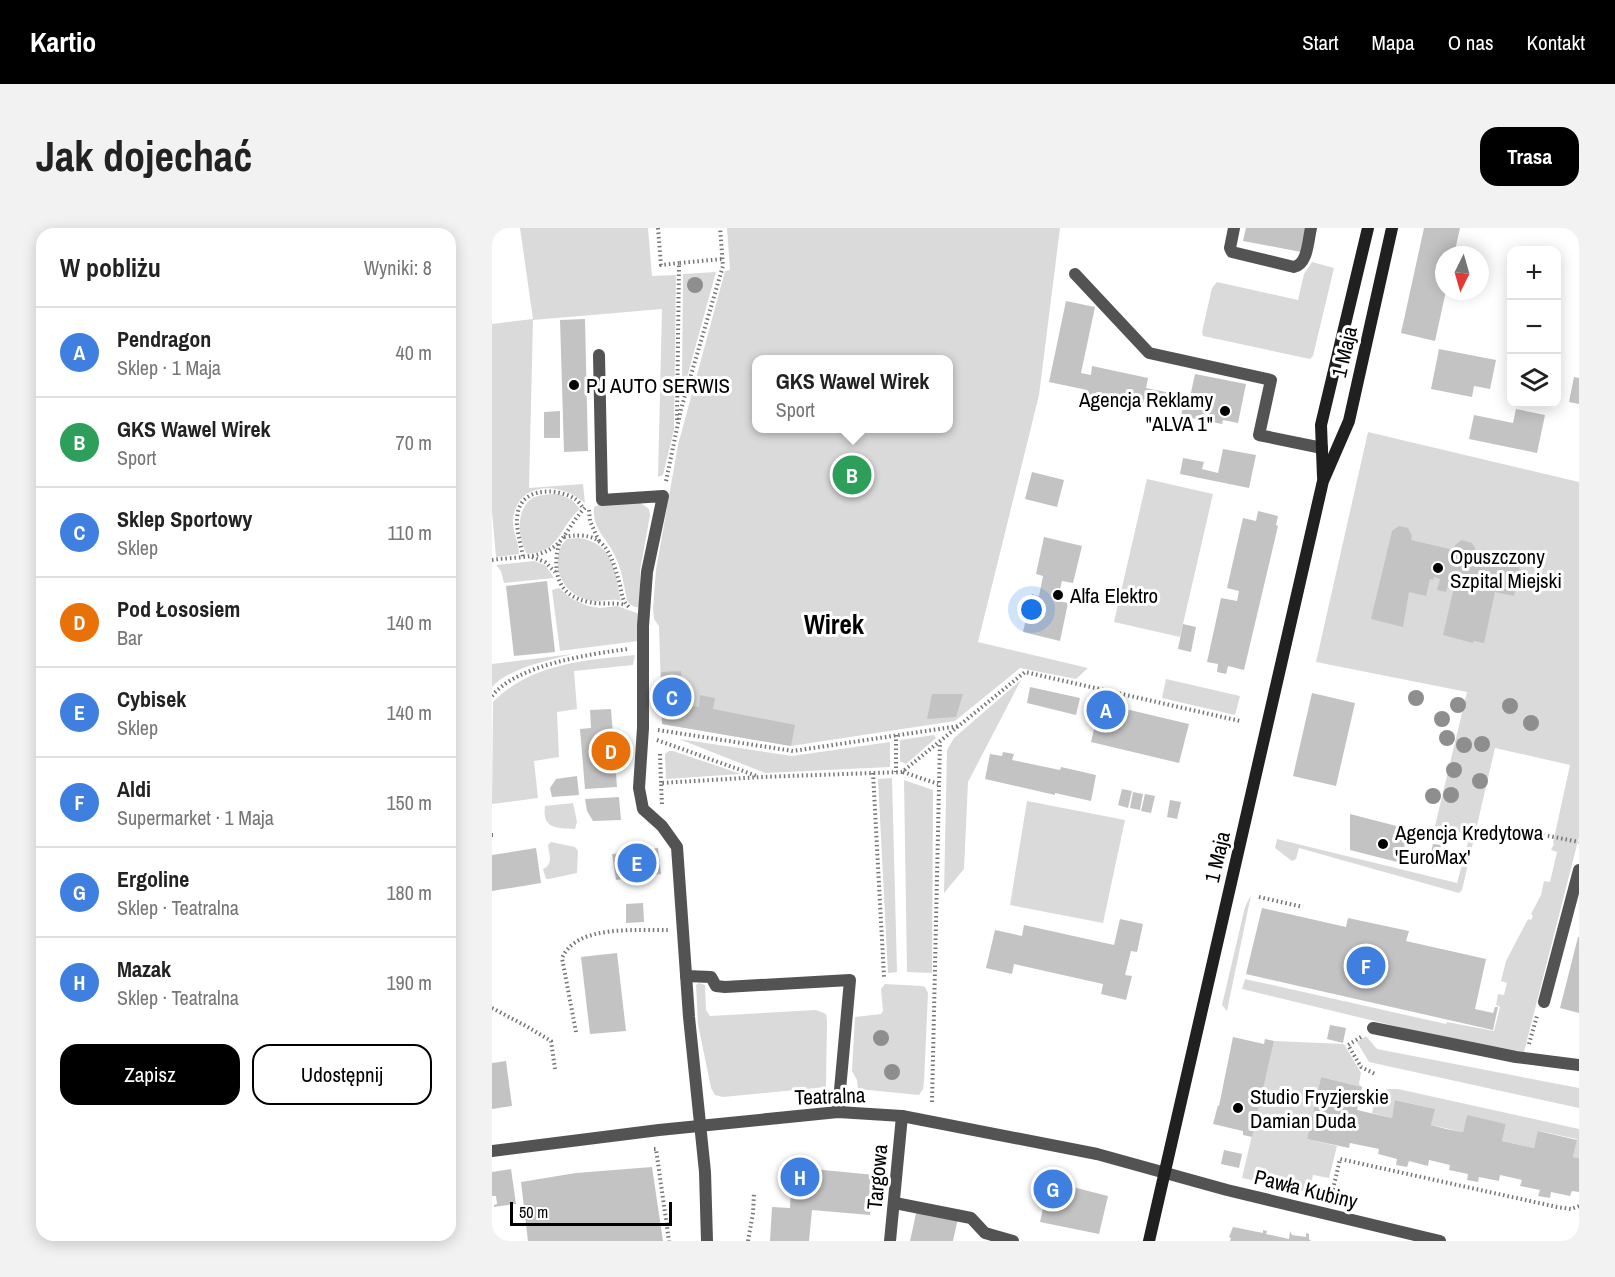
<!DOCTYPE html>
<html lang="pl">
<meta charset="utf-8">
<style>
:root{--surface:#fff;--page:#f2f2f2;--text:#222;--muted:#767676;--line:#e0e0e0;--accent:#000}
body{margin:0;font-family:"Archivo Narrow",sans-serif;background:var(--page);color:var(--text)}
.controls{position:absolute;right:18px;top:18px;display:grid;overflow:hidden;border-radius:12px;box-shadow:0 3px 15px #0003}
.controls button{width:54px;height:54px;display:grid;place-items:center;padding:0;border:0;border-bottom:2px solid var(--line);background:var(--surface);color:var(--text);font:30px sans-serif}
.compass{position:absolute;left:943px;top:18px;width:54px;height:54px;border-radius:50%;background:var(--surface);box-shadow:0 3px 15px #0003;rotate:185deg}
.scale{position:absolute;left:18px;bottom:15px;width:162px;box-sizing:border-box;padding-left:6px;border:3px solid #000;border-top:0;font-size:16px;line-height:21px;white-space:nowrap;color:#000;-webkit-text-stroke:4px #fff;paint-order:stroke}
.you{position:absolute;left:540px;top:382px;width:21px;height:21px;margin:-15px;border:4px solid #fff;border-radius:50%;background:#1a73e8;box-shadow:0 0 0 9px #1a73e833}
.badge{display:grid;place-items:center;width:39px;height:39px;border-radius:50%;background:var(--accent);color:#fff;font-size:20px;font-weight:700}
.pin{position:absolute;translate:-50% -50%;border:3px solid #fff;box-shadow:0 2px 6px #0006}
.popup{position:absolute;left:260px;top:127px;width:201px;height:78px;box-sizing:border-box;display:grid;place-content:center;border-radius:12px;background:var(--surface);filter:drop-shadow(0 2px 4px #0005);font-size:20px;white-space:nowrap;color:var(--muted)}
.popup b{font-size:22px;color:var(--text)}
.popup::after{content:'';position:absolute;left:50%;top:100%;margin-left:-12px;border:12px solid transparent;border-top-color:var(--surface)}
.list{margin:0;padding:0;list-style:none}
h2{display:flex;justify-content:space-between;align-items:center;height:78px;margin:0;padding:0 24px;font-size:26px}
h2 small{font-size:20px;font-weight:400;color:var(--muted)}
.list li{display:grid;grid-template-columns:39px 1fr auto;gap:18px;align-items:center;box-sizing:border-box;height:90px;padding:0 24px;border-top:2px solid var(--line)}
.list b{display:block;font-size:22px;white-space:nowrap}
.list p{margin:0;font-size:20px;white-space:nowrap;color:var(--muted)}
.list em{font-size:20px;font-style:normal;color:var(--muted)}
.actions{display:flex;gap:12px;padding:18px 24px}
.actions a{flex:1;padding:14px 0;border:2px solid var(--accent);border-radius:18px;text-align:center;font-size:21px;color:var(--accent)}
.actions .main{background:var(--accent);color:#fff}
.icon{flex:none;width:33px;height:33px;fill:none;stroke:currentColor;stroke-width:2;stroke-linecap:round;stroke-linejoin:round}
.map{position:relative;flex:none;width:1087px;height:1013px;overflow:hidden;border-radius:18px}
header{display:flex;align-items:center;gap:36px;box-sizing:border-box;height:84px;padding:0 30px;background:var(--accent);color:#fff}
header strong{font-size:28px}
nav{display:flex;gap:33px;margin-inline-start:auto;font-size:21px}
.intro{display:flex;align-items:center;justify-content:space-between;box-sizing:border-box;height:144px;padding:0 36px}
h1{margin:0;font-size:42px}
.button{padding:15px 27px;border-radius:18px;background:var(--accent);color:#fff;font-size:21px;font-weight:700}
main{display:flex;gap:36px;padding:0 36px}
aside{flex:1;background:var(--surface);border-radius:18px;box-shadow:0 3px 15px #0003}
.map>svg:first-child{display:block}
.green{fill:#dadada;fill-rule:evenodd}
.building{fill:#c3c3c3}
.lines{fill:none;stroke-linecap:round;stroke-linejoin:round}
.path{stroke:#757575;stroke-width:4;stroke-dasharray:1.5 3;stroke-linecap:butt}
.lane{stroke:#535353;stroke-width:12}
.street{stroke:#535353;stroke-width:12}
.secondary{stroke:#202020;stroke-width:12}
.tree{fill:#8e8e8e}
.poi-dot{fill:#000;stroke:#fff;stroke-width:2}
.labels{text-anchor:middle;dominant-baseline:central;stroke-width:6;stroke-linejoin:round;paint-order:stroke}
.street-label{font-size:21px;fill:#000;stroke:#fff}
.poi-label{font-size:21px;fill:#000;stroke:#fff;text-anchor:start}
.district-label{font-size:27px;font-weight:bold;fill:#000;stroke:#fff}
</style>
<header>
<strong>Kartio</strong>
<nav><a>Start</a><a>Mapa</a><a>O nas</a><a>Kontakt</a></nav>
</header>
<div class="intro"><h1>Jak dojechać</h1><a class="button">Trasa</a></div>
<main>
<aside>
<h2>W pobliżu<small>Wyniki: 8</small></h2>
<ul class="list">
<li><span class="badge" style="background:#3f7fe0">A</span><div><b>Pendragon</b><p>Sklep · 1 Maja</p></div><em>40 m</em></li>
<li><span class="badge" style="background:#2e9e5b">B</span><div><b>GKS Wawel Wirek</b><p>Sport</p></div><em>70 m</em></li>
<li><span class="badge" style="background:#3f7fe0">C</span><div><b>Sklep Sportowy</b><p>Sklep</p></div><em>110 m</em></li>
<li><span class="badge" style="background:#e8710a">D</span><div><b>Pod Łososiem</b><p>Bar</p></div><em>140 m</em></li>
<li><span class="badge" style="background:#3f7fe0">E</span><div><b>Cybisek</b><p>Sklep</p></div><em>140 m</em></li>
<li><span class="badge" style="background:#3f7fe0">F</span><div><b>Aldi</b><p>Supermarket · 1 Maja</p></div><em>150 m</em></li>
<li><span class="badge" style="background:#3f7fe0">G</span><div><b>Ergoline</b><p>Sklep · Teatralna</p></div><em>180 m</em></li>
<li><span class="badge" style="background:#3f7fe0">H</span><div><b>Mazak</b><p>Sklep · Teatralna</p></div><em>190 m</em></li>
</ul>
<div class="actions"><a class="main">Zapisz</a><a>Udostępnij</a></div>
</aside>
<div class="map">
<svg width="1087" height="1013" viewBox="0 0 1087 1013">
<rect width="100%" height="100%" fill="#fff"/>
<g class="green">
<path d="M28 0H156L160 48 184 47 182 202 171 247 166 249 170 81 41 92 37 260 91 256 93 275C88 272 83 267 77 265 51 254 23 262 21 293 21 305 27 315 27 326L4 329 0 283V96L41 91Z"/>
<path d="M235 0H568L547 167 486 414 596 440 584 451 528 440 463 493 299 518 170 496 167 398 162 391 161 380 164 342 186 217 233 43 238 42ZM264 132H456V200H264Z"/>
<path d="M820 34 842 40 821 128 818 131 711 108 710 104 720 60 725 54 806 72 812 46Z"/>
<path d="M224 44 194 153 192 156 190 154 191 46Z"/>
<path d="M876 204 1087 254V609L1032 824 928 804 750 761 753 751 954 796 955 794 1002 803 1008 779 1004 777 1006 766 1012 767 1015 755 1009 753 1014 733 1036 691 1039 692 1041 688 1039 686 1049 667 1052 653 1058 654 1065 624 1059 622 1062 616 1061 615 1078 537 1003 520 970 662 967 665 807 620 804 631 800 633 783 620 785 611 965 655 978 607 943 598 975 464 824 434Z"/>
<path d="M655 251 721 266 688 409 622 394Z"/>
<path d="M67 266 80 272 88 281C68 297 69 324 35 326 25 310 23 278 43 269 51 266 59 266 67 266Z"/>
<path d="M147 274 157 281 158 287 148 343V379C142 380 138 377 135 372 132 358 130 343 124 330 116 310 100 303 102 279L109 276Z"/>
<path d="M87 310C122 315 123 344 129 373 119 370 110 374 100 373 82 370 67 356 66 338 65 328 67 318 75 311Z"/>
<path d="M42 333 53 337 62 350 12 355 9 343 4 337Z"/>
<path d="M67 360 80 371 96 378 108 380 125 378 145 385 147 387 146 413 68 423 60 362Z"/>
<path d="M81 426C57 432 17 440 0 459V436Z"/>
<path d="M143 427 141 437 82 443 85 481 65 484 67 529 42 533 46 570 0 576 1 474C38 436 93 432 143 427Z"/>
<path d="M674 451 748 468 743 487 670 470Z"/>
<path d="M529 452 476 554 472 641 452 665 455 522 462 510Z"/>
<path d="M442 507 444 510 414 536 408 533V512Z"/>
<path d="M187 511 300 528 398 514V539L273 545Z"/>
<path d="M177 523H181L249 546 174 551 173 526Z"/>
<path d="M400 550 405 744 396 745 386 551Z"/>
<path d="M412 552 441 562 440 745 415 744Z"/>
<path d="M535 573 633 592 611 695 518 677Z"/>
<path d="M81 575 85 594 83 601C64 600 50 601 53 578Z"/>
<path d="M59 614 83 619 86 623 85 645 57 651H54L51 641C62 636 57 627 56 617Z"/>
<path d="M759 667 735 783 730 777 753 679Z"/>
<path d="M207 755 213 757 214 782 218 788 324 782 334 786 335 793 334 859 231 869 223 867 219 860 206 796 204 757Z"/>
<path d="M393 756 430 758 433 759 436 765 432 854 431 861 427 867 366 861 365 852 360 843 363 789 389 786 391 783 389 761Z"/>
<path d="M874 808 885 821 1087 860V880L877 834 865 814Z"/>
<path d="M782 813 852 816 869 845 867 856 870 859 829 849 815 911 845 918 837 950 821 947 818 959 835 963 833 968 750 950Z"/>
<path d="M896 861H906L1087 901V930L1081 929 1085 911 1047 903 1042 920 1010 913 1014 896 975 888 971 904 939 897 942 881 904 872 900 890 880 885C883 874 884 865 896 861Z"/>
</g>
<g class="building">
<path d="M754 0H814L809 24 751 13Z"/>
<path d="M932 0H968L962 27H952V63H954L943 113 909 105Z"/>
<path d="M574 73 603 79 589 145 599 147 600 138 656 150 654 160 698 169 703 146 754 156 746 195 731 192 730 196 689 188 691 179 652 171 650 179 594 167 595 162 557 154Z"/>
<path d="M93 91 96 223 72 224 68 92Z"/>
<path d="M947 121 1004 132 998 161 982 158 980 169 939 161Z"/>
<path d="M1082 149 1087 150V176L1077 174Z"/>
<path d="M1024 181 1053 187 1045 225 977 211 982 187 1021 195Z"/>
<path d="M68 183V210H52V184Z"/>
<path d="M731 221 764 227 757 260 688 246 691 230 712 234 710 241 726 245Z"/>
<path d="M540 244 572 252 565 279 533 271Z"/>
<path d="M766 283 786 288 784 297 786 298 752 442 736 438 734 446 725 444 726 436 715 434 729 370 745 373 747 363 735 360 751 290 764 293Z"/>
<path d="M907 298 916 300 920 308 919 312 962 322 963 317 970 312 980 315 984 322 983 327 1028 337 1022 368 1003 364 992 415 982 413 981 415 951 407 963 355 957 353 954 364 945 362 948 351 942 349 941 352 938 351 934 368 917 364 911 399 879 391 900 303Z"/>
<path d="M552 309 590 318 581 355 570 353 565 373 576 375 568 413 531 404 540 366 547 368 551 348 544 346Z"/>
<path d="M55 353 63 424 22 428 14 358Z"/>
<path d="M691 396 704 399 699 424 686 421Z"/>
<path d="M189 443 192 477 207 479 208 467 223 470 221 481 303 497 299 518 170 496 169 444Z"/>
<path d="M538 459 588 470 584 487 535 475Z"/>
<path d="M820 465 863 475 844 558 801 548Z"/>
<path d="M440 466H471L464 489 435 491Z"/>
<path d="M608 475 697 496 687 535 599 514Z"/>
<path d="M119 481 125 559 93 561 88 501 99 500 98 482Z"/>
<path d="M511 524 522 526 520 532 568 542 569 539 604 547 599 573 563 565V567L493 551 498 526 510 528Z"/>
<path d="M85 548 87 567 60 569 58 560 64 551Z"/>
<path d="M630 561 640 563 636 580 626 577Z"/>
<path d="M641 564 651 566 648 582 638 580Z"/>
<path d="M653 566 663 568 659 585 649 583Z"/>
<path d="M127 569 129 592 101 593 95 583 93 571Z"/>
<path d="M678 572 689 574 685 591 675 589Z"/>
<path d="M858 586 916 601 909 635 858 622Z"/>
<path d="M941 616 949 617 944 639 936 637Z"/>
<path d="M44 620 49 655 0 663V627Z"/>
<path d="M166 620 169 646 124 652 120 626 137 624 138 630 141 633 148 632 151 629 150 622Z"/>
<path d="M151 675 152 694 134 695V676Z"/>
<path d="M770 680 854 699 856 690 917 703 914 713 994 731 983 781 1001 785 1003 779H1006L1001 802 754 746Z"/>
<path d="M628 691 651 696 645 724 639 723 633 747 640 748 634 772 609 766 611 756 522 736 520 746 494 740 503 702 530 708 532 697 622 717Z"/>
<path d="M1086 709H1087V785L1068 780Z"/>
<path d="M125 725 134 803 98 806 89 729Z"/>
<path d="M838 797 854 800 851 815 835 811Z"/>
<path d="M741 809 772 816 773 811 782 813 760 909 751 907V903L721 896 726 877 727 878Z"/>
<path d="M14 833 20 878 0 881V835Z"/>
<path d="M829 849 870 859 865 882 900 890 903 872 943 881 939 897 954 901 971 904 975 887 1014 896 1010 913 1042 920 1046 903 1085 912 1081 929 1087 930V964L1080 963 1078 968 1059 964 1058 970 1046 968 1048 962 1028 958 1030 952 1017 949 1008 947 1007 953 987 949 986 954 975 952 976 946 957 942 958 937 937 932 936 938 917 933 915 939 904 937 905 931 886 926 887 921 858 915 857 920 815 911Z"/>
<path d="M732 922 750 926 747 940 729 936Z"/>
<path d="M160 939 171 1013H36L29 954 84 945Z"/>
<path d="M300 939 383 947 378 987 320 982 317 1013H278L280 979 298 980Z"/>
<path d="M19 941 24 976 2 979V977L5 976 4 968H0V944Z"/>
<path d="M557 953 616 968 607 1006 548 994Z"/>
<path d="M425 981 466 990 461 1013H418Z"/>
<path d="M741 999 771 1005V1002L775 1003 774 1006 797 1011 798 1003 800 1007 814 1009V1005L817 1006V1011L819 1013H738L739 1010 737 1009Z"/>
</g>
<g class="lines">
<g class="path">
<path d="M166 0 169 37 187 35"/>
<path d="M185 192 187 35 230 31"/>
<path d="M174 253 189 181 231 38 228 0"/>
<path d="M97 282 98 293 107 313"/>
<path d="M72 309C112 301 119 324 128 357 130 366 130 373 137 379"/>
<path d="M67 316C60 343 65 368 97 374 109 377 122 374 134 377"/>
<path d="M31 328C28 313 21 293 28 278 37 259 68 261 83 271 86 273 89 277 92 281"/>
<path d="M40 329 53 334 63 344"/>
<path d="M0 332C24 328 52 333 70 311 78 300 85 287 95 278"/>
<path d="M0 468C24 437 98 426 136 421"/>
<path d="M166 502 301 523 467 498"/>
<path d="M404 507V544"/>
<path d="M165 512 265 548"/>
<path d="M168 526 169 555"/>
<path d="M411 544 446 556"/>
<path d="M381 545 392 749"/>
<path d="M170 576 169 555 269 549 410 544 533 444 748 493"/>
<path d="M1047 606 1087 614"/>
<path d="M0 607H1"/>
<path d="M767 669 811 679"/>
<path d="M0 780 34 798 59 813 63 841"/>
<path d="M84 804 70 730C85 696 144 703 176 702"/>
<path d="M869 809 856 817 869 839 883 846"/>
<path d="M1037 816 1045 788"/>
<path d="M440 874 448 514"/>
<path d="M162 921H164L177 1013"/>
<path d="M835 968 841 961 848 931 1065 979 1079 981 1087 978"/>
<path d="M256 1013 261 985 262 965"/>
</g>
<g class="lane">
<path d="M742 0 738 20 740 24 802 39C816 36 816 12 819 0"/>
<path d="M583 46 657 125 779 152 767 207 830 220"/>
<path d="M107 127 110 272 171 268 155 344 151 398V500L147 560 151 581 170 598 185 619 197 789 213 944 215 1013"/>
<path d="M194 748 219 749 224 758 233 759 358 752 346 884"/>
<path d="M1052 774 1087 642"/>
<path d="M881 800 1024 829 1087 837"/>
<path d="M403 975 479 990 493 1005 521 1013"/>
</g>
<g class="street">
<path d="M0 923 167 902 346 884 410 888 605 926 735 962 948 1013"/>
<path d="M398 1013 410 888"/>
</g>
<g class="secondary">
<path d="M831 249 829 197 876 0"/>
<path d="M657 1013 831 253 857 193 900 0"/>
</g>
</g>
<g class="tree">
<circle cx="203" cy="57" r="8"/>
<circle cx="924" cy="470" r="8"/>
<circle cx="966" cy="477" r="8"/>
<circle cx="1018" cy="478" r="8"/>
<circle cx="950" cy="491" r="8"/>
<circle cx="1039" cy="495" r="8"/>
<circle cx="955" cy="510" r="8"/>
<circle cx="990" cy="516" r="8"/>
<circle cx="972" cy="517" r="8"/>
<circle cx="962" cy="542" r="8"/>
<circle cx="988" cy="553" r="8"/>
<circle cx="959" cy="567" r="8"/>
<circle cx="941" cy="568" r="8"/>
<circle cx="389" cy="810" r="8"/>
<circle cx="400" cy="844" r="8"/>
</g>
<g class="poi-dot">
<circle cx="82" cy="157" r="6"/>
<circle cx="733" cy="183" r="6"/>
<circle cx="946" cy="340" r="6"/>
<circle cx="566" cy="367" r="6"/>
<circle cx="891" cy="616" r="6"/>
<circle cx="746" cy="880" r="6"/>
</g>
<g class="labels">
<g class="street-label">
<text transform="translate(852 124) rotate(-77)">1 Maja</text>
<text transform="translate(725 629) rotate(-77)">1 Maja</text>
<text transform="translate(338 868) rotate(-2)">Teatralna</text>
<text transform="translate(385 949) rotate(-85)">Targowa</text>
<text transform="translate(814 961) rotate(14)">Pawła Kubiny</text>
</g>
<g class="poi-label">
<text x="94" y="157">PJ AUTO SERWIS</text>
<text x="721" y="171" text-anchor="end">Agencja Reklamy<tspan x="721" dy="24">"ALVA 1"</tspan></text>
<text x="958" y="328">Opuszczony<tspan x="958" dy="24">Szpital Miejski</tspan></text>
<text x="578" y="367">Alfa Elektro</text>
<text x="903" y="604">Agencja Kredytowa<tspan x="903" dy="24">'EuroMax'</tspan></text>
<text x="758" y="868">Studio Fryzjerskie<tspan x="758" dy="24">Damian Duda</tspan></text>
</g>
<g class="district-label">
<text x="342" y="396">Wirek</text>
</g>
</g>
</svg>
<div class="controls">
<button>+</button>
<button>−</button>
<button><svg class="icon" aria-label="layers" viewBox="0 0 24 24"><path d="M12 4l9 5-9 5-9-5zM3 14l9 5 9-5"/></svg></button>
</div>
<svg class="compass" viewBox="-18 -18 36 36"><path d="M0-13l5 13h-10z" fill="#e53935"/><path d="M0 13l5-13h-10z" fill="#767676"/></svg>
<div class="scale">50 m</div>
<div class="you"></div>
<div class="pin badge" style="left:614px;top:482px;background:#3f7fe0">A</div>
<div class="pin badge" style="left:360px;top:247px;background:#2e9e5b">B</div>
<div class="popup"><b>GKS Wawel Wirek</b>Sport</div>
<div class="pin badge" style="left:180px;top:469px;background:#3f7fe0">C</div>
<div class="pin badge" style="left:119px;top:523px;background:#e8710a">D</div>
<div class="pin badge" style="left:145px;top:635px;background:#3f7fe0">E</div>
<div class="pin badge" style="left:874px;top:738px;background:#3f7fe0">F</div>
<div class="pin badge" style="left:561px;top:961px;background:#3f7fe0">G</div>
<div class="pin badge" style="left:308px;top:949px;background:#3f7fe0">H</div>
</div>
</main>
